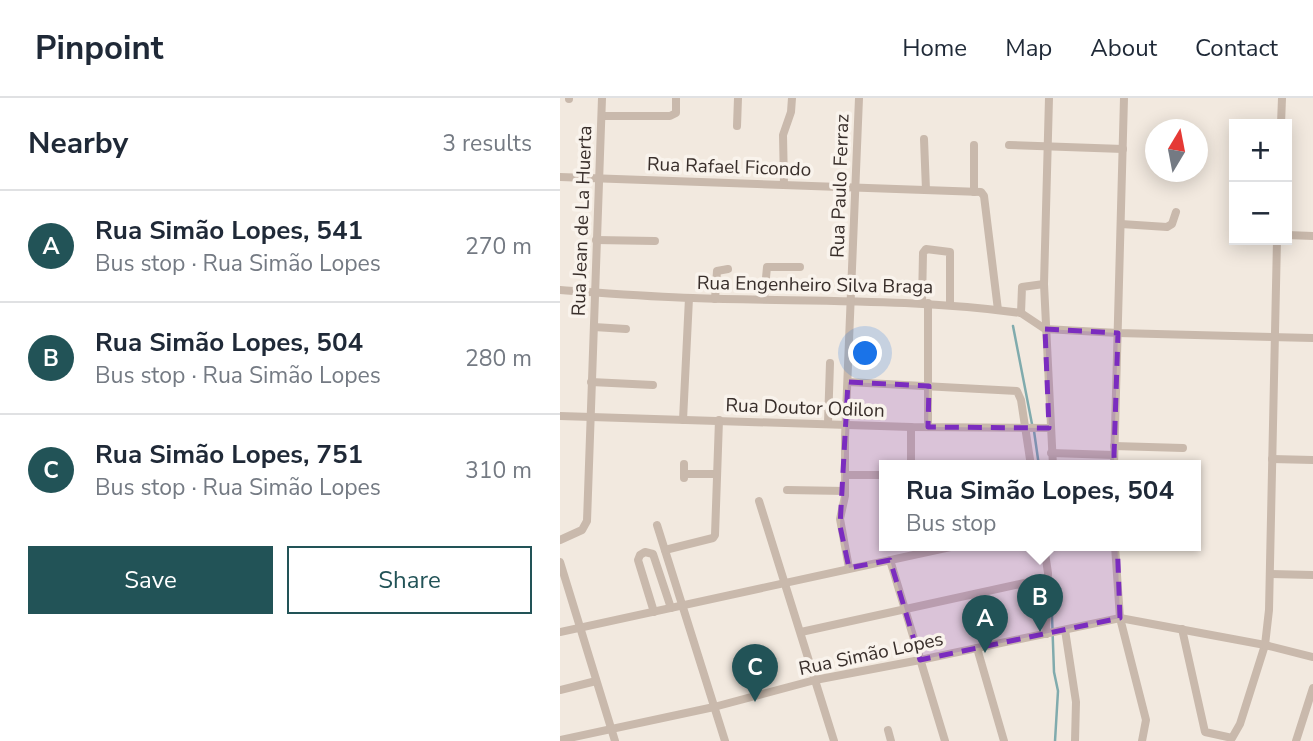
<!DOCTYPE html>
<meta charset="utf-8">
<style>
:root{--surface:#fff;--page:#f6f6f7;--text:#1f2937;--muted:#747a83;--line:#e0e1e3;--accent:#225357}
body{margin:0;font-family:"Nunito Sans",sans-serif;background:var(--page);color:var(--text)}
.controls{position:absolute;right:21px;top:21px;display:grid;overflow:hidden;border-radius:0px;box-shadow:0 4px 18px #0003}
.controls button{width:63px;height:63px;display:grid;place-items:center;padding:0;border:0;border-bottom:2px solid var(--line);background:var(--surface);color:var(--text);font:35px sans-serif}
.compass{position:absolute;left:585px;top:21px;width:63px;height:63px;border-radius:50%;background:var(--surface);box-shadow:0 4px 18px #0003;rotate:10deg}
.you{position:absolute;left:306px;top:256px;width:24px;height:24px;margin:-18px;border:5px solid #fff;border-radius:50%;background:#1a73e8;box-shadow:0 0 0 10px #1a73e833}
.badge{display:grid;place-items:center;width:46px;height:46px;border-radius:50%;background:var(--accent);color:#fff;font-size:23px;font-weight:700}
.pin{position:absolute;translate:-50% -58px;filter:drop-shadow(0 2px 4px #0008)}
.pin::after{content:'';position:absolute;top:37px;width:24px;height:21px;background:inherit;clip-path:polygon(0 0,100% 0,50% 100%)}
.popup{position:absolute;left:319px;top:362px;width:322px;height:91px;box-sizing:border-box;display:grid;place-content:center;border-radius:0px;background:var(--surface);filter:drop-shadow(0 2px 5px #0005);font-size:23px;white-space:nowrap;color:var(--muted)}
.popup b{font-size:26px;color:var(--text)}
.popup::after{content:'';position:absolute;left:50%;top:100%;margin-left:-14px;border:14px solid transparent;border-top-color:var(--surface)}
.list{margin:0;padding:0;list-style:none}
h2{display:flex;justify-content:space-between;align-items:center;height:91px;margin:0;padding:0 28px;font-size:30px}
h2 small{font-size:23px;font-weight:400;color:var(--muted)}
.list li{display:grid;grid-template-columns:46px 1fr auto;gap:21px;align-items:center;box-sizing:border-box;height:112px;padding:0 28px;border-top:2px solid var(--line)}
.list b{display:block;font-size:26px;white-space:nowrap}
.list p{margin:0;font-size:23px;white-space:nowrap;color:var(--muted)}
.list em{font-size:23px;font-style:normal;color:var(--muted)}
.actions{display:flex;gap:14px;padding:21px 28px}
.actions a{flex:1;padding:16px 0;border:2px solid var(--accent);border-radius:0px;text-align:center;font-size:24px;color:var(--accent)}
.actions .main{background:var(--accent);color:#fff}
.map{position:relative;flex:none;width:753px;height:643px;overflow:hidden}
header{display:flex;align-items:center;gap:42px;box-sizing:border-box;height:98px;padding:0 35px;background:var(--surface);border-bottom:2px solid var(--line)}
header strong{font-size:33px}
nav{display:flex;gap:38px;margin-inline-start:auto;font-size:24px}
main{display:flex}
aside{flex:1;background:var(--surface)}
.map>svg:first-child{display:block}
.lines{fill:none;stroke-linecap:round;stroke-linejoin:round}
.stream{stroke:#80abad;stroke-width:2.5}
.minor{stroke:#c9b9ac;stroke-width:8}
.marked{fill:#7b2cbf;fill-opacity:0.2;stroke:#7b2cbf;stroke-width:5;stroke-dasharray:14 9;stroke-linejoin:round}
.labels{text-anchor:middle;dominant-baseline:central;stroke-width:7;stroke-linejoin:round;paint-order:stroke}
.street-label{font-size:19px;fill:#382e2a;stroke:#f9f3ec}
</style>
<header>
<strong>Pinpoint</strong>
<nav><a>Home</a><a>Map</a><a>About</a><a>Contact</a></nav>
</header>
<main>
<aside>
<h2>Nearby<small>3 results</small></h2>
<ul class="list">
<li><span class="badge">A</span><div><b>Rua Simão Lopes, 541</b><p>Bus stop · Rua Simão Lopes</p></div><em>270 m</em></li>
<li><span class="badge">B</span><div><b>Rua Simão Lopes, 504</b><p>Bus stop · Rua Simão Lopes</p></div><em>280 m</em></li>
<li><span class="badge">C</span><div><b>Rua Simão Lopes, 751</b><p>Bus stop · Rua Simão Lopes</p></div><em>310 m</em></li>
</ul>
<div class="actions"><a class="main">Save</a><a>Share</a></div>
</aside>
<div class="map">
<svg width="753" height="643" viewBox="0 0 753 643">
<rect width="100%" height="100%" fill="#f2e9df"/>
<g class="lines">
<g class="stream">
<path d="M453 228 472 326"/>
<path d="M474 333 479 368"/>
<path d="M491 490 494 574 498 593 495 643"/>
</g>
<g class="minor">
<path d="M489 0 484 186 493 368"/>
<path d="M9 1V0"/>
<path d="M42 18H110L116 15V0"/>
<path d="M721 26 722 0"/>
<path d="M177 28 178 0"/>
<path d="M364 41 366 92"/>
<path d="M449 47 563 51"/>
<path d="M0 79 421 94 424 98 438 212"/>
<path d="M224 87 223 37 231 14 232 0"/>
<path d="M414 94V47"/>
<path d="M561 126 607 129 612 126 616 114"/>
<path d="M727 137 753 138"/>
<path d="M36 142 95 143"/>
<path d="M0 192C44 195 88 199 133 200 244 204 350 200 461 215"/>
<path d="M155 201 157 173 168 171"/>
<path d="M204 201 207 169H240"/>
<path d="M362 205 363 155 366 151 390 154V206"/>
<path d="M368 205V329"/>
<path d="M461 215 485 231 558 235 753 240"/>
<path d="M461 215 462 189 484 186"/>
<path d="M34 229 66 231"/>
<path d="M31 284 93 287"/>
<path d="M288 284 457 293 461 302 471 368"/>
<path d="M0 318 351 329 489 330"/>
<path d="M123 322 129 200"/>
<path d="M268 325 270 265"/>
<path d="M554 348 623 350"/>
<path d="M491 355 554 357"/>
<path d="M712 361 753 362"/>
<path d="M351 368V329"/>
<path d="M554 368 564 0"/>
<path d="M124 376H157"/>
<path d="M285 377H324"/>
<path d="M124 380V366"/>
<path d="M227 392 285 393"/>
<path d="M199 403 274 643"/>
<path d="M97 427 165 643"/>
<path d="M0 442 22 432 27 423 42 0"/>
<path d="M484 448 488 475 486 536"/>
<path d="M555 448 560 520 586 622 582 643"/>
<path d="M105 452 153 440 155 437 159 322"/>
<path d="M330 462 385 643"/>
<path d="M0 464 55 643"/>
<path d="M289 470 280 421 285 398V340L299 0"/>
<path d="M711 476 753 477"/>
<path d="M94 514 78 462 80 457 85 454 93 456 111 510"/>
<path d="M622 531 645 634 672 640 680 626 705 547 709 512 717 142"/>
<path d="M505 532 516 604 515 643"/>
<path d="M0 534 395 448"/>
<path d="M241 534 487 480"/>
<path d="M417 550 444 643"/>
<path d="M0 592 36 583"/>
<path d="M328 632 331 643"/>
<path d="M0 642 154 609 255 582 360 562 560 520 705 547 753 559"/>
<path d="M736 643 753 590"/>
</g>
</g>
<path class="marked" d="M485 231 558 235 554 357 560 520 360 562 330 462 289 470 280 428 288 284 369 288 368 329 489 330Z"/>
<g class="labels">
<g class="street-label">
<text transform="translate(169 69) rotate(2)">Rua Rafael Ficondo</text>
<text transform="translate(280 88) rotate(-88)">Rua Paulo Ferraz</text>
<text transform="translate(22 123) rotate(-88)">Rua Jean de La Huerta</text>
<text transform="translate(255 187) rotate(1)">Rua Engenheiro Silva Braga</text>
<text transform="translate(245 310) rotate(2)">Rua Doutor Odilon</text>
<text transform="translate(311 556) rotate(-12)">Rua Simão Lopes</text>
</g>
</g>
</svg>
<div class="controls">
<button>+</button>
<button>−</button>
</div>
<svg class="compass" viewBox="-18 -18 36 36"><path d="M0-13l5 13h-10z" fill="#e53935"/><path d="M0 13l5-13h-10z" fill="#747a83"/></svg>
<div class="you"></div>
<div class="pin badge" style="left:425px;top:555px">A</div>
<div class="pin badge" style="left:480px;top:534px">B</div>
<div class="popup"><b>Rua Simão Lopes, 504</b>Bus stop</div>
<div class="pin badge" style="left:195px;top:604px">C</div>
</div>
</main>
